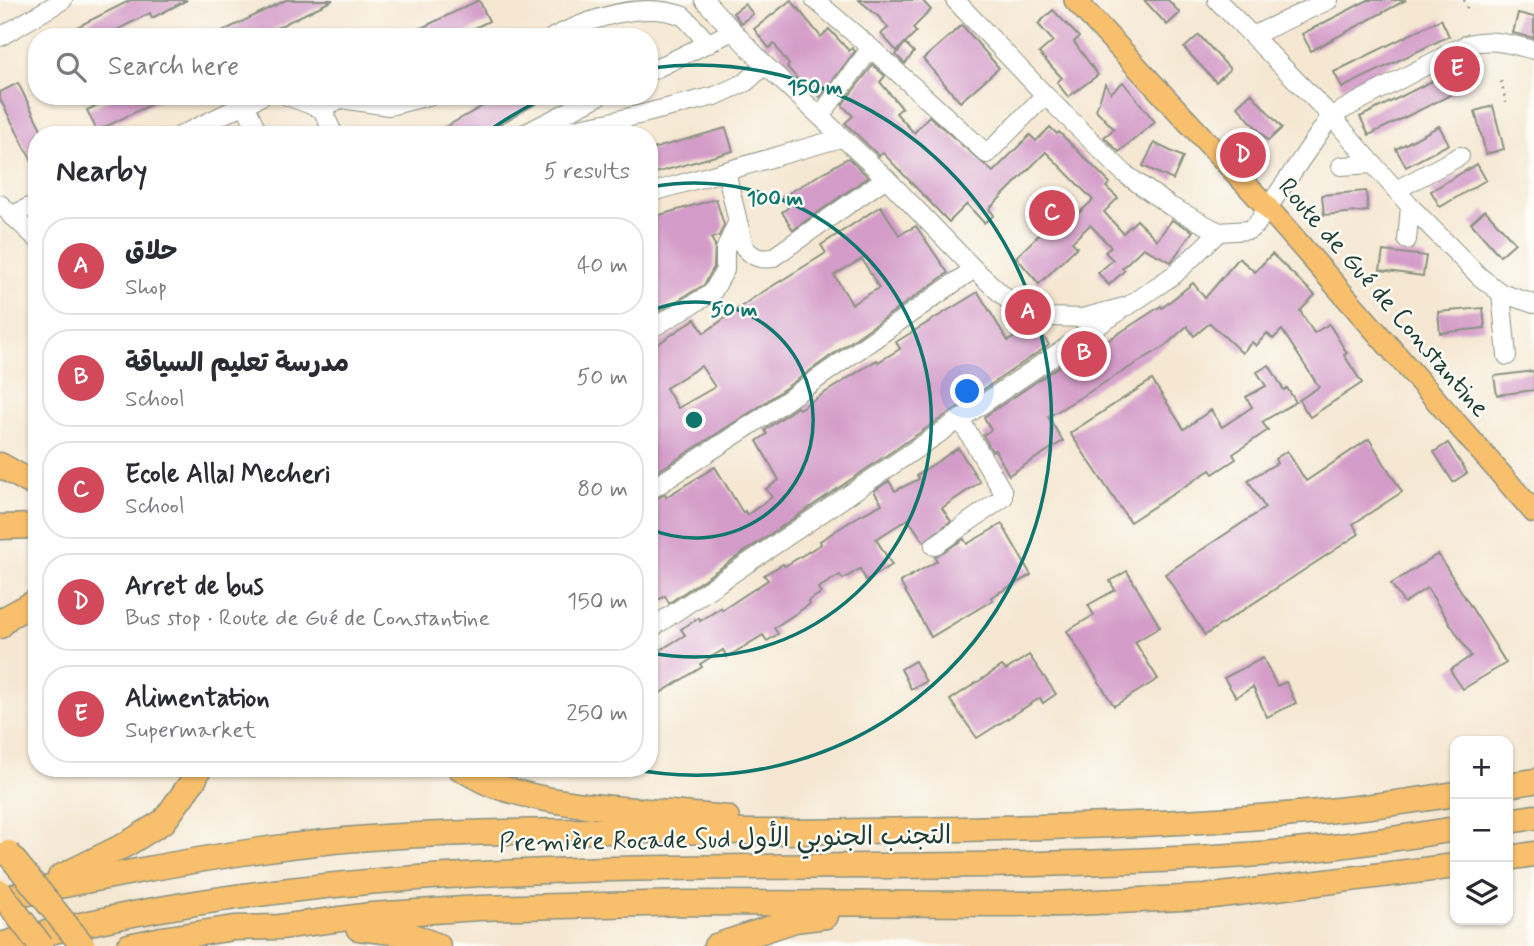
<!DOCTYPE html>
<meta charset="utf-8">
<style>
:root{--surface:#fff;--page:#f2f2f3;--text:#2b2b33;--muted:#7c7c81;--line:#e1e1e2;--accent:#d1495b}
body{margin:0;font-family:Mynerve,"Playpen Sans Arabic",sans-serif;background:var(--page);color:var(--text)}
.controls{position:absolute;right:21px;bottom:21px;display:grid;overflow:hidden;border-radius:14px;box-shadow:0 2px 5px #0004}
.controls button{width:63px;height:63px;display:grid;place-items:center;padding:0;border:0;border-bottom:2px solid var(--line);background:var(--surface);color:var(--text);font:35px sans-serif}
.you{position:absolute;left:968px;top:392px;width:24px;height:24px;margin:-18px;border:5px solid #fff;border-radius:50%;background:#1a73e8;box-shadow:0 0 0 10px #1a73e833}
.badge{display:grid;place-items:center;width:46px;height:46px;border-radius:50%;background:var(--accent);color:#fff;font-size:23px;font-weight:700}
.pin{position:absolute;translate:-50% -50%;border:4px solid #fff;box-shadow:0 2px 7px #0006}
.list{margin:0;padding:0;list-style:none}
h2{display:flex;justify-content:space-between;align-items:center;height:91px;margin:0;padding:0 28px;font-size:30px}
h2 small{font-size:23px;font-weight:400;color:var(--muted)}
.list li{display:grid;grid-template-columns:46px 1fr auto;gap:21px;align-items:center;box-sizing:border-box;height:98px;margin:0 14px 14px;padding:0 14px;border:2px solid var(--line);border-radius:28px}
.list b{display:block;font-size:26px;white-space:nowrap}
.list p{margin:0;font-size:23px;white-space:nowrap;color:var(--muted)}
.list em{font-size:23px;font-style:normal;color:var(--muted)}
.icon{flex:none;width:38px;height:38px;fill:none;stroke:currentColor;stroke-width:2;stroke-linecap:round;stroke-linejoin:round}
.map{position:relative;flex:none;width:1534px;height:946px;overflow:hidden}
.search{position:absolute;background:var(--surface);box-shadow:0 2px 5px #0004;left:28px;top:28px;width:630px;height:77px;display:flex;align-items:center;gap:18px;box-sizing:border-box;padding:0 24px;border-radius:28px;color:var(--muted);font-size:26px}
.panel{position:absolute;background:var(--surface);box-shadow:0 2px 5px #0004;left:28px;top:126px;width:630px;height:651px;border-radius:28px}
.map>svg:first-child{display:block}
.building{fill:#d49cc9;fill-rule:evenodd}
.lines{fill:none;stroke-linecap:round;stroke-linejoin:round}
.minor-casing{stroke:#8a9282;stroke-width:20}
.major-casing{stroke:#8a9282;stroke-width:24}
.highway-casing{stroke:#8a9282;stroke-width:27}
.path{stroke:#8a9282;stroke-width:2.5;stroke-dasharray:2 5;stroke-linecap:butt}
.minor{stroke:#fff;stroke-width:18}
.major{stroke:#f8bf6c;stroke-width:21}
.highway{stroke:#f8bf6c;stroke-width:24}
.highway-bridge-casing{stroke:#8a9282;stroke-width:27;stroke-linecap:butt}
.highway-bridge{stroke:#f8bf6c;stroke-width:24}
.ring{fill:none;stroke:#0f766e;stroke-width:3.5}
.labels{text-anchor:middle;dominant-baseline:central;stroke-width:5;stroke-linejoin:round;paint-order:stroke}
.street-label{font-size:26px;fill:#1f3d34;stroke:#fdfcf7}
.centre{fill:#0f766e;stroke:#fdfcf7;stroke-width:3.5}
.ring-label{font-size:21px;text-anchor:middle;font-weight:bold;fill:#0f766e;stroke:#fdfcf7;stroke-width:5;stroke-linejoin:round;paint-order:stroke}
</style>
<div class="map">
<svg width="1534" height="946" viewBox="0 0 1534 946">
<rect width="100%" height="100%" fill="#fdfcf7"/>
<filter id="ink" filterUnits="userSpaceOnUse"><feTurbulence type="fractalNoise" baseFrequency=".0143" numOctaves="2"/><feDisplacementMap in="SourceGraphic" scale="14" xChannelSelector="R" yChannelSelector="G"/><feConvolveMatrix kernelMatrix="1 2 1 2 8 2 1 2 1" color-interpolation-filters="sRGB"/></filter>
<filter id="wash" filterUnits="userSpaceOnUse"><feTurbulence type="fractalNoise" baseFrequency=".00686" numOctaves="4" result="noise"/><feDisplacementMap in="SourceGraphic" scale="28" xChannelSelector="R" yChannelSelector="G"/><feGaussianBlur stdDeviation="1.57" result="paint"/><feColorMatrix in="noise" values="0 0 0 0 0 0 0 0 0 0 0 0 0 0 0 0 0 1.4 0 .05"/><feComposite in="paint" operator="in"/></filter>
<g filter="url(#wash)">
<rect width="100%" height="100%" fill="#f5e7d1"/>
<g id="blocks">
<g class="building">
<path d="M131 0H187L152 18 150 13 103 37H57Z"/>
<path d="M286 0H333L258 37H211Z"/>
<path d="M479 0 489 21 457 37H403Z"/>
<path d="M791 0 821 37 829 29 849 51 852 48 855 51 820 97 807 83 803 85 787 67 789 65 774 44 769 48 754 29Z"/>
<path d="M859 0H922L931 10 913 28 916 32 897 51 881 34 888 28 880 18Z"/>
<path d="M1144 0H1168L1180 13 1167 25Z"/>
<path d="M1368 0H1406L1311 51 1302 34Z"/>
<path d="M745 4 753 14 741 23 733 13Z"/>
<path d="M1053 10 1079 37 1074 42 1098 75 1068 97 1057 82 1062 78 1039 53 1053 41 1038 24Z"/>
<path d="M1518 13 1534 17V38L1513 33Z"/>
<path d="M1441 19 1449 36 1342 88 1334 72Z"/>
<path d="M962 25 999 68 960 102 923 59Z"/>
<path d="M1199 35 1230 69 1216 82 1184 48Z"/>
<path d="M905 43 914 52 905 64 896 55Z"/>
<path d="M873 65 885 76 880 82 902 108 896 113 914 133 929 116 993 172 1030 135 1036 141 1050 127 1057 134 1059 132 1110 183 1106 187 1118 198 1104 212 1123 233 1137 220 1157 240 1172 220 1193 231 1171 262 1143 248 1122 268 1125 270 1109 285 1098 273 1113 260 1105 252 1111 247 1090 225 1072 242 1077 247 1039 284 1016 257 1052 222 1061 230 1093 200 1046 152 989 209 994 215 984 223 967 204 949 222 883 153 879 156 845 123 853 116 842 105Z"/>
<path d="M1462 66 1471 85 1369 135 1360 117Z"/>
<path d="M1123 82 1155 122 1119 152 1104 137 1114 129 1096 110 1105 84 1111 93Z"/>
<path d="M18 83 44 135H37V171L0 99V92Z"/>
<path d="M1251 93 1282 128 1268 141 1237 106Z"/>
<path d="M116 96H168L97 131 87 110Z"/>
<path d="M501 96H550L480 135H431Z"/>
<path d="M1493 106 1504 149 1486 154 1475 111Z"/>
<path d="M1439 126 1449 144 1406 167 1396 149Z"/>
<path d="M726 128 733 151 652 174 649 150Z"/>
<path d="M1154 143 1183 157 1173 180 1143 166Z"/>
<path d="M848 158 868 177 793 230 782 212 788 208 782 197Z"/>
<path d="M1477 164 1486 180 1440 207 1431 191Z"/>
<path d="M1366 191 1368 211 1324 215 1322 195Z"/>
<path d="M716 199 724 225 719 236 711 238 715 245 714 267 704 285 649 317V218Z"/>
<path d="M881 206 899 235 916 226 948 273 757 408 649 477V350L695 319 704 333 753 298 826 253 821 245ZM862 259 879 288 852 304 834 275ZM701 366 715 387 678 408 666 388Z"/>
<path d="M1485 210 1515 243 1500 256 1471 223Z"/>
<path d="M1383 251 1426 256 1423 276 1380 270Z"/>
<path d="M1272 254 1315 295 1300 311 1314 333 1329 324 1347 353 1344 355 1362 383 1310 417 1299 400 1319 387 1282 330 1273 339 1267 333 1256 346 1252 342 1242 353 1210 323 1194 336 1187 326 1165 346 1048 417 1063 441 1009 475 995 450 992 451 983 435 991 430 984 417 1061 365 1064 369 1161 306 1162 308 1193 283 1205 298 1239 258 1255 272Z"/>
<path d="M978 292 1008 341 1036 324 1049 345 669 603 665 596 649 606V502L665 494 666 497 715 467 743 513 745 511 747 515 772 497 766 489 779 480 757 441 767 434 765 430 797 407 799 409 877 360 878 362 900 349 896 342Z"/>
<path d="M1483 308 1485 328 1440 333 1438 312Z"/>
<path d="M1269 365 1284 390 1287 388 1296 402 1262 422 1268 430 1233 454 1236 459 1213 474 1210 470 1130 522 1070 433 1152 380 1184 429 1211 410 1222 427 1252 407 1246 397 1266 386 1257 372Z"/>
<path d="M1534 371V390L1497 395 1494 376Z"/>
<path d="M1369 439 1402 492 1353 524 1359 534 1205 635 1165 574 1265 508 1248 480 1277 463 1275 459 1287 451 1306 481Z"/>
<path d="M1448 443 1467 473 1453 482 1434 452Z"/>
<path d="M958 448 980 482 942 508 951 521 924 542 908 519 876 539 892 565 866 580 860 569 843 579 840 575 818 588 821 593 808 601 810 604 774 628 778 634 767 641 763 635 727 657 723 650 700 664 702 667 649 700V657L685 635 681 629 699 618 700 621 721 608 722 610 768 580 764 575 783 564 785 566 821 544 820 541 859 516 882 504 874 491 889 481 895 491 919 479 917 475Z"/>
<path d="M1002 524 1031 575 991 597 993 600 931 637 900 582 937 561 935 557 964 539 967 544Z"/>
<path d="M1438 554 1506 663 1463 689 1450 670 1471 656 1427 588 1404 603 1391 584Z"/>
<path d="M1127 571 1160 627 1135 642 1158 679 1114 706 1067 631 1094 615 1088 605 1115 590 1110 581Z"/>
<path d="M1029 655 1056 694 1043 703 1040 698 977 738 950 700 1002 666 1006 670Z"/>
<path d="M1263 658 1277 686 1286 682 1296 703 1267 717 1253 687 1236 697 1224 678Z"/>
<path d="M915 661 926 682 911 689 901 669Z"/>
</g>
</g>
</g>
<g filter="url(#ink)">
<use href="#blocks" fill-opacity="0" stroke="#8a9282" stroke-width="2"/>
<g class="lines">
<defs>
<g id="minor">
<path d="M704 0 765 65 886 178 974 269 1009 301 1049 317 1082 318 1128 306 1175 274 1219 232"/>
<path d="M815 0 871 48 987 154 1045 95"/>
<path d="M955 0 1045 95 1125 174 1170 206 1219 232 1249 230 1256 225 1331 116 1465 45C1489 37 1510 44 1534 50"/>
<path d="M1217 0 1331 116 1410 206 1480 277 1501 293 1534 304"/>
<path d="M1252 36 1329 0"/>
<path d="M0 37 63 0"/>
<path d="M553 37C592 18 642 0 683 16 692 24 700 35 709 44"/>
<path d="M649 72 733 31"/>
<path d="M287 96 322 109 334 135"/>
<path d="M245 104 259 135"/>
<path d="M322 109 341 99 389 106 429 96"/>
<path d="M820 116 871 48"/>
<path d="M181 135 262 96"/>
<path d="M522 135 599 96"/>
<path d="M541 135 610 122 715 96 746 82 765 65"/>
<path d="M1341 166 1373 164"/>
<path d="M726 171 744 247C753 257 759 260 772 258L886 178"/>
<path d="M1396 190 1460 156"/>
<path d="M649 193 841 138"/>
<path d="M0 204 37 239"/>
<path d="M11 216 37 203"/>
<path d="M1407 240 1410 206"/>
<path d="M1501 293 1507 356"/>
<path d="M649 330 712 293 725 270V250L737 223"/>
<path d="M649 491 763 417 974 269"/>
<path d="M934 546 1003 498V492L960 419"/>
<path d="M649 630 1117 313"/>
</g>
<path id="major" d="M1075 0 1267 207 1534 512"/>
<g id="highway">
<path d="M0 465 37 486"/>
<path d="M0 527 37 526"/>
<path d="M0 626 8 617 37 601"/>
<path d="M460 768C471 774 482 781 493 785 568 811 649 809 727 818"/>
<path d="M1508 785 1534 781"/>
<path d="M1508 821 1534 817"/>
<path d="M1508 858 1534 854"/>
<path d="M60 877 127 844 164 821 195 778 199 768"/>
<path d="M0 900C45 887 91 880 137 871 218 856 301 842 384 837 511 829 639 831 766 832 845 832 923 830 1001 828 1153 825 1305 819 1455 794"/>
<path d="M1052 904 1205 897 1455 866"/>
<path d="M358 928 408 934 438 946"/>
<path d="M0 945C413 831 851 886 1273 853 1334 848 1395 839 1455 829"/>
<path d="M129 946 162 939 234 928 280 927 371 915 479 908 687 903 1067 904"/>
<path d="M716 946 795 920 826 916"/>
</g>
</defs>
<use href="#minor" class="minor-casing"/>
<use href="#major" class="major-casing"/>
<use href="#highway" class="highway-casing"/>
<g class="path">
<path d="M1464 0 1469 12"/>
<path d="M1501 81 1506 103"/>
</g>
<use href="#minor" class="minor"/>
<use href="#major" class="major"/>
<use href="#highway" class="highway"/>
<defs>
<g id="highway-bridge">
<path d="M8 853 83 946"/>
<path d="M0 892 41 946"/>
</g>
</defs>
<use href="#highway-bridge" class="highway-bridge-casing"/>
<use href="#highway-bridge" class="highway-bridge"/>
</g>
</g>
<g class="ring">
<path d="M650 311A118 118 0 1 1 650 529"/>
<path d="M651 187A237 237 0 1 1 651 653"/>
<path d="M483 135A355 355 0 0 1 547 97M651 68A355 355 0 1 1 626 768"/>
</g>
<g class="labels">
<g class="street-label">
<text transform="translate(1383 298) rotate(49)">Route de Gué de Constantine</text>
<text transform="translate(725 840) rotate(-1)">Première Rocade Sud التجنب الجنوبي الأول</text>
</g>
</g>
<circle cx="694" cy="420" r="10" class="centre"/>
<g class="ring-label">
<text x="815" y="94">150 m</text>
<text x="775" y="205">100 m</text>
<text x="734" y="316">50 m</text>
</g>
</svg>
<div class="controls">
<button>+</button>
<button>−</button>
<button><svg class="icon" aria-label="layers" viewBox="0 0 24 24"><path d="M12 4l9 5-9 5-9-5zM3 14l9 5 9-5"/></svg></button>
</div>
<div class="you"></div>
<div class="pin badge" style="left:1028px;top:312px">A</div>
<div class="pin badge" style="left:1084px;top:354px">B</div>
<div class="pin badge" style="left:1052px;top:213px">C</div>
<div class="pin badge" style="left:1243px;top:155px">D</div>
<div class="pin badge" style="left:1457px;top:69px">E</div>
<div class="search"><svg class="icon" aria-label="search" viewBox="0 0 24 24"><circle cx="10" cy="10" r="6"/><path d="M15 15l6 6"/></svg>Search here</div>
<section class="panel">
<h2>Nearby<small>5 results</small></h2>
<ul class="list">
<li><span class="badge">A</span><div><b>حلاق</b><p>Shop</p></div><em>40 m</em></li>
<li><span class="badge">B</span><div><b>مدرسة تعليم السياقة</b><p>School</p></div><em>50 m</em></li>
<li><span class="badge">C</span><div><b>Ecole Allal Mecheri</b><p>School</p></div><em>80 m</em></li>
<li><span class="badge">D</span><div><b>Arret de bus</b><p>Bus stop · Route de Gué de Constantine</p></div><em>150 m</em></li>
<li><span class="badge">E</span><div><b>Alimentation</b><p>Supermarket</p></div><em>250 m</em></li>
</ul>
</section>
</div>
